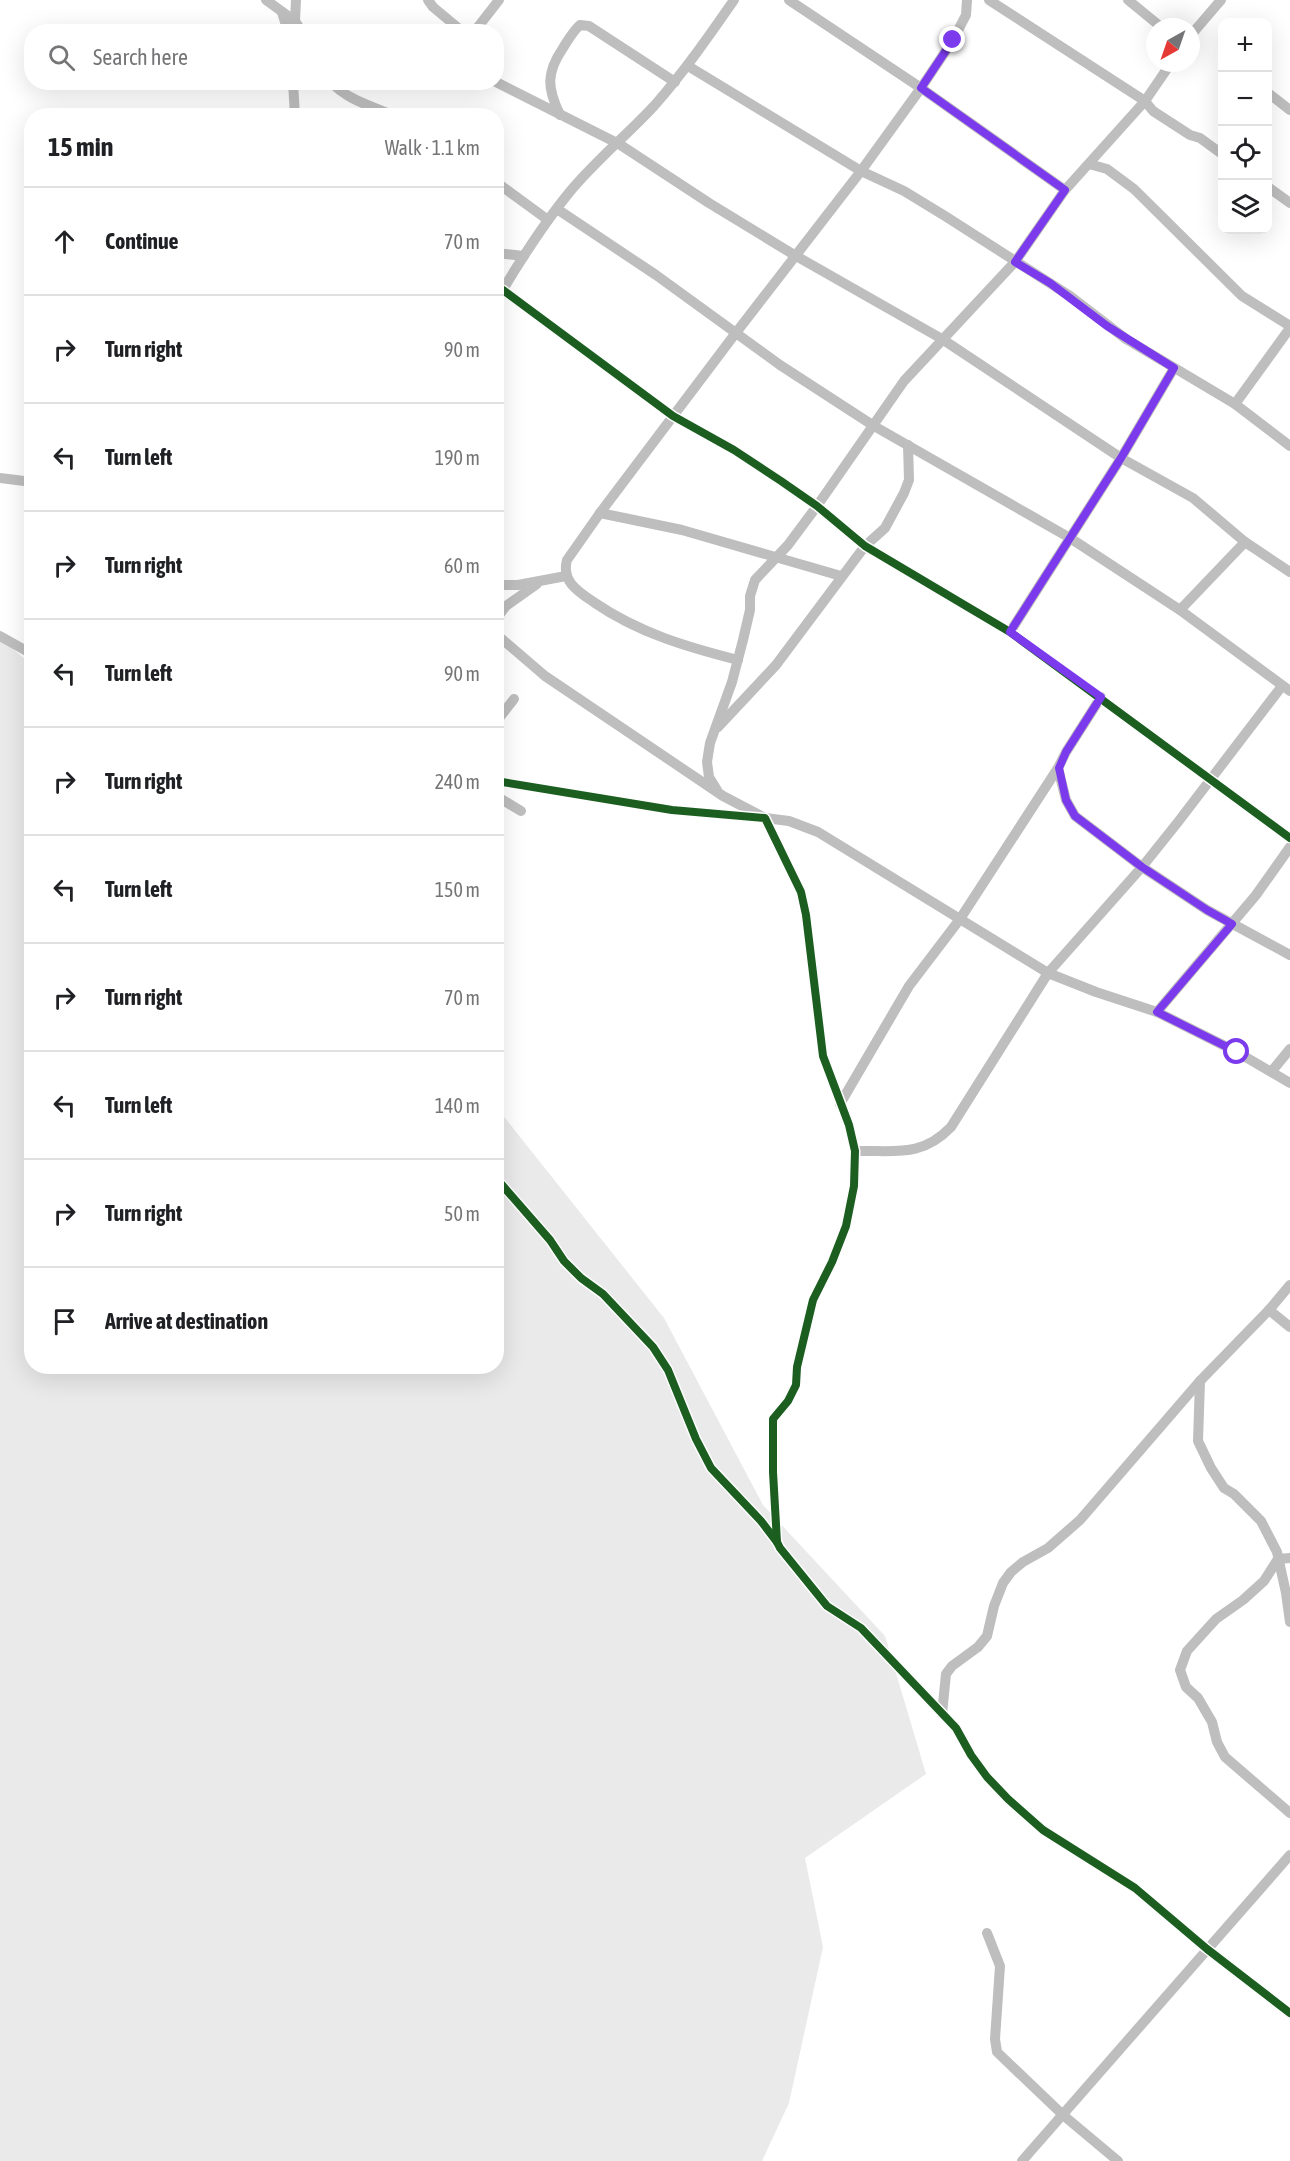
<!DOCTYPE html>
<meta charset="utf-8">
<style>
:root{--surface:#fff;--page:#f2f2f2;--text:#202124;--muted:#757577;--line:#e0e0e0}
body{margin:0;font-family:"Asap Condensed",sans-serif;background:var(--page);color:var(--text)}
.controls{position:absolute;right:18px;top:18px;display:grid;overflow:hidden;border-radius:12px;box-shadow:0 6px 24px #0002}
.controls button{width:54px;height:54px;display:grid;place-items:center;padding:0;border:0;border-bottom:2px solid var(--line);background:var(--surface);color:var(--text);font:30px sans-serif}
.compass{position:absolute;left:1146px;top:18px;width:54px;height:54px;border-radius:50%;background:var(--surface);box-shadow:0 6px 24px #0002;rotate:220deg}
.stop{position:absolute;width:18px;height:18px;margin:-14px;border:4px solid #7c3aed;border-radius:50%;background:#fff}
.stop.end{background:#7c3aed;border-color:#fff;box-shadow:0 2px 6px #0008}
.list{margin:0;padding:0;list-style:none}
h2{display:flex;justify-content:space-between;align-items:center;height:78px;margin:0;padding:0 24px;font-size:26px}
h2 small{font-size:20px;font-weight:400;color:var(--muted)}
.list li{display:grid;grid-template-columns:39px 1fr auto;gap:18px;align-items:center;box-sizing:border-box;height:108px;padding:0 24px;border-top:2px solid var(--line)}
.list b{display:block;font-size:22px;white-space:nowrap}
.list em{font-size:20px;font-style:normal;color:var(--muted)}
.icon{flex:none;width:33px;height:33px;fill:none;stroke:currentColor;stroke-width:2;stroke-linecap:round;stroke-linejoin:round}
.map{position:relative;flex:none;width:1290px;height:2161px;overflow:hidden}
.search{position:absolute;background:var(--surface);box-shadow:0 6px 24px #0002;left:24px;top:24px;width:480px;height:66px;display:flex;align-items:center;gap:15px;box-sizing:border-box;padding:0 21px;border-radius:24px;color:var(--muted);font-size:22px}
.panel{position:absolute;background:var(--surface);box-shadow:0 6px 24px #0002;left:24px;top:108px;width:480px;height:1266px;border-radius:24px}
.map>svg:first-child{display:block}
.green{fill:#eaeaea}
.lines{fill:none;stroke-linecap:round;stroke-linejoin:round}
.street{stroke:#bebebe;stroke-width:10}
.cycleway-casing{stroke:#fff;stroke-width:11}
.cycleway{stroke:#1b5e20;stroke-width:8}
.route{stroke:#7c3aed;stroke-width:8}
</style>
<div class="map">
<svg width="1290" height="2161" viewBox="0 0 1290 2161">
<rect width="100%" height="100%" fill="#fff"/>
<path class="green" d="M0 638 32 665V1366H496L497 1108 664 1318 763 1505 885 1636 926 1774 805 1858 823 1947 789 2103 762 2161H0Z"/>
<g class="lines">
<g class="street">
<path d="M266 0 295 21 302 32"/>
<path d="M428 0 433 7 463 32"/>
<path d="M789 0 921 88 1065 190"/>
<path d="M989 0 1145 101 1153 111 1190 135 1200 138 1222 154"/>
<path d="M1128 0 1161 27"/>
<path d="M282 12 288 32"/>
<path d="M295 21 296 0"/>
<path d="M474 32 499 0"/>
<path d="M1191 35 1221 0"/>
<path d="M688 66 861 171 904 191 945 216 1070 296 1126 339 1235 404 1290 446"/>
<path d="M293 82 295 116"/>
<path d="M331 82C347 100 372 106 394 116"/>
<path d="M496 82 619 144 709 203 796 256 942 339 1121 458 1193 498 1245 542 1290 572"/>
<path d="M1268 93 1290 110"/>
<path d="M560 115C547 88 546 73 563 48 568 40 573 31 580 25L589 26 675 82"/>
<path d="M1089 164 1107 169 1134 189 1242 296 1290 326"/>
<path d="M496 182 548 220"/>
<path d="M1268 187 1290 203"/>
<path d="M557 209 656 275 780 365 874 426 1070 538 1180 610 1290 691"/>
<path d="M496 253 524 256"/>
<path d="M503 290 673 416 734 450 781 481 817 506 865 546 1010 632 1290 838"/>
<path d="M496 301C518 264 541 227 568 194 594 162 626 136 654 106 684 72 709 36 734 0"/>
<path d="M1235 404 1290 328"/>
<path d="M0 478 32 482"/>
<path d="M600 513 682 530 841 576"/>
<path d="M496 585H518L566 576"/>
<path d="M1180 610 1245 542"/>
<path d="M496 619 506 606 537 584"/>
<path d="M1010 632 1121 458 1174 368"/>
<path d="M496 634 545 676 723 796 765 818 789 821 818 832 1048 973 1096 992 1157 1012 1237 1052 1290 1083"/>
<path d="M0 636 32 654"/>
<path d="M738 660C687 647 639 633 595 603 579 592 561 582 567 560L600 513 735 334 861 171 921 88 953 40 966 15 967 0"/>
<path d="M496 722 514 699"/>
<path d="M718 727 776 665 865 546 885 528 904 493 909 480 908 445"/>
<path d="M1058 768 1066 800 1075 816 1142 867 1207 910 1290 955"/>
<path d="M496 781 672 810 765 818 801 892 806 915 823 1056 849 1125 855 1151 854 1186 846 1226 832 1262 813 1300 797 1367 796 1385 788 1401 773 1419V1472L777 1541"/>
<path d="M717 790 709 777 707 762 710 743 732 682 743 640 750 610V596L755 580 788 545 817 506 904 381 1015 262 1065 190 1145 101 1171 63"/>
<path d="M496 796 521 811"/>
<path d="M1157 1012 1256 895 1290 847"/>
<path d="M1272 1071 1290 1049"/>
<path d="M840 1104 909 986 960 919 1058 768 1066 752 1101 697"/>
<path d="M855 1151C895 1150 921 1158 951 1127L1048 973 1142 867 1178 822 1282 686"/>
<path d="M496 1178 550 1240 564 1261 581 1278 603 1294 653 1347 668 1370 696 1439 711 1468 761 1521 777 1542 780 1548 827 1606 861 1628 956 1728 971 1755 987 1777 1008 1799 1043 1830 1135 1888 1207 1949 1290 2013"/>
<path d="M1269 1310 1290 1327"/>
<path d="M1200 1381 1198 1441 1211 1468 1224 1488 1234 1494 1261 1521 1277 1552 1286 1593 1290 1622"/>
<path d="M1290 1558 1278 1559 1264 1581 1243 1600 1216 1619 1187 1651 1180 1670 1186 1687 1198 1698 1212 1722 1217 1742 1225 1757 1290 1813"/>
<path d="M942 1714 946 1674 952 1666 978 1647 987 1636 994 1606 1003 1583 1011 1572 1023 1562 1048 1548 1080 1520 1200 1381 1269 1310 1290 1285"/>
<path d="M987 1933 1000 1966 995 2039 997 2052 1063 2115 1118 2161"/>
<path d="M1022 2161 1290 1855"/>
</g>
<defs>
<g id="cycleway">
<path d="M503 290 673 416 734 450 781 481 817 506 865 546 1010 632 1290 838"/>
<path d="M496 781 672 810 765 818 801 892 806 915 823 1056 849 1125 855 1151 854 1186 846 1226 832 1262 813 1300 797 1367 796 1385 788 1401 773 1419V1472L777 1542"/>
<path d="M496 1178 550 1240 564 1261 581 1278 603 1294 653 1347 668 1370 696 1439 711 1468 761 1521 777 1542 780 1548 827 1606 861 1628 956 1728 971 1755 987 1777 1008 1799 1043 1830 1135 1888 1207 1949 1290 2013"/>
</g>
</defs>
<use href="#cycleway" class="cycleway-casing"/>
<use href="#cycleway" class="cycleway"/>
</g>
<g class="lines">
<path class="route" d="M953 40 921 88 1065 190 1015 262 1050 283 1107 326 1174 368 1121 458 1010 632 1101 697 1066 752 1059 768 1066 800 1075 816 1142 867 1207 910 1232 924 1157 1012 1237 1052"/>
</g>
</svg>
<div class="controls">
<button>+</button>
<button>−</button>
<button><svg class="icon" aria-label="locate" viewBox="0 0 24 24"><circle cx="12" cy="12" r="6"/><path d="M12 2v4M12 18v4M2 12h4M18 12h4"/></svg></button>
<button><svg class="icon" aria-label="layers" viewBox="0 0 24 24"><path d="M12 4l9 5-9 5-9-5zM3 14l9 5 9-5"/></svg></button>
</div>
<svg class="compass" viewBox="-18 -18 36 36"><path d="M0-13l5 13h-10z" fill="#e53935"/><path d="M0 13l5-13h-10z" fill="#757577"/></svg>
<div class="stop" style="left:1237px;top:1052px"></div>
<div class="stop end" style="left:953px;top:40px"></div>
<div class="search"><svg class="icon" aria-label="search" viewBox="0 0 24 24"><circle cx="10" cy="10" r="6"/><path d="M15 15l6 6"/></svg>Search here</div>
<section class="panel">
<h2>15 min<small>Walk · 1.1 km</small></h2>
<ul class="list">
<li><svg class="icon" aria-label="ahead" viewBox="0 0 24 24"><path d="M12 20V5M6 11l6-6 6 6"/></svg><div><b>Continue</b></div><em>70 m</em></li>
<li><svg class="icon" aria-label="right" viewBox="0 0 24 24"><path d="M7 20v-9h11M14 6l5 5-5 5"/></svg><div><b>Turn right</b></div><em>90 m</em></li>
<li><svg class="icon" aria-label="left" viewBox="0 0 24 24"><path d="M17 20v-9H6M10 6l-5 5 5 5"/></svg><div><b>Turn left</b></div><em>190 m</em></li>
<li><svg class="icon" aria-label="right" viewBox="0 0 24 24"><path d="M7 20v-9h11M14 6l5 5-5 5"/></svg><div><b>Turn right</b></div><em>60 m</em></li>
<li><svg class="icon" aria-label="left" viewBox="0 0 24 24"><path d="M17 20v-9H6M10 6l-5 5 5 5"/></svg><div><b>Turn left</b></div><em>90 m</em></li>
<li><svg class="icon" aria-label="right" viewBox="0 0 24 24"><path d="M7 20v-9h11M14 6l5 5-5 5"/></svg><div><b>Turn right</b></div><em>240 m</em></li>
<li><svg class="icon" aria-label="left" viewBox="0 0 24 24"><path d="M17 20v-9H6M10 6l-5 5 5 5"/></svg><div><b>Turn left</b></div><em>150 m</em></li>
<li><svg class="icon" aria-label="right" viewBox="0 0 24 24"><path d="M7 20v-9h11M14 6l5 5-5 5"/></svg><div><b>Turn right</b></div><em>70 m</em></li>
<li><svg class="icon" aria-label="left" viewBox="0 0 24 24"><path d="M17 20v-9H6M10 6l-5 5 5 5"/></svg><div><b>Turn left</b></div><em>140 m</em></li>
<li><svg class="icon" aria-label="right" viewBox="0 0 24 24"><path d="M7 20v-9h11M14 6l5 5-5 5"/></svg><div><b>Turn right</b></div><em>50 m</em></li>
<li><svg class="icon" aria-label="arrive" viewBox="0 0 24 24"><path d="M6 21V4h12l-3 4 3 4H6"/></svg><div><b>Arrive at destination</b></div></li>
</ul>
</section>
</div>
